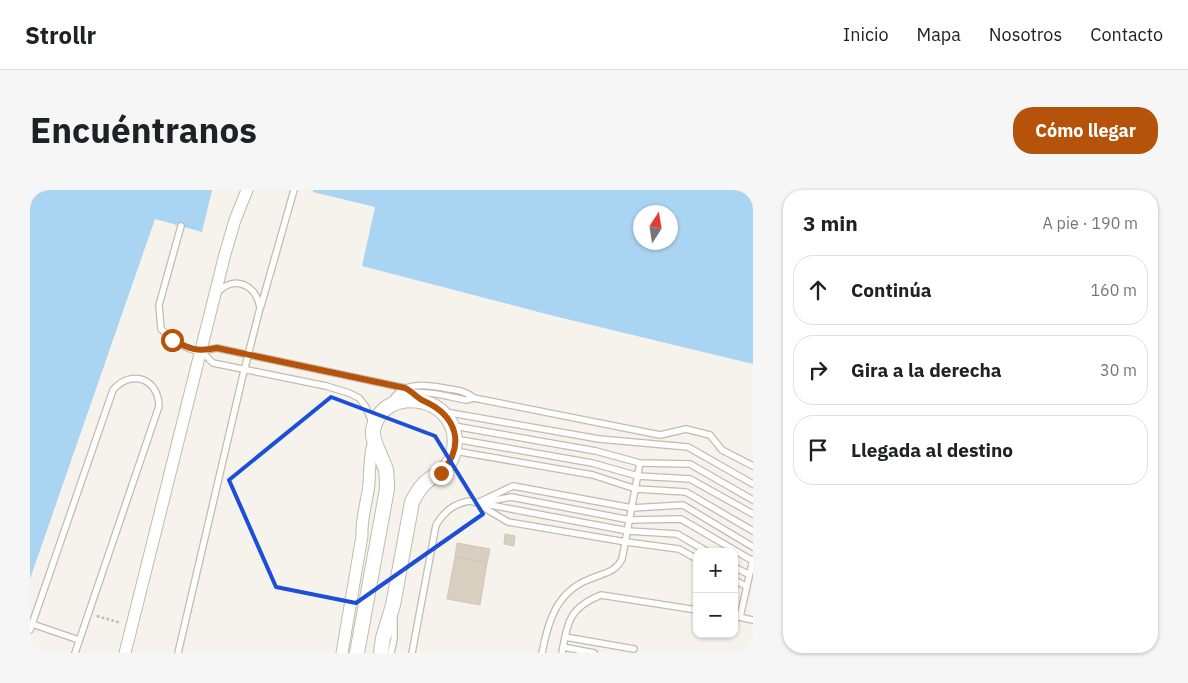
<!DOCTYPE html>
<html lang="es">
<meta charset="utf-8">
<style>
:root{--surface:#fff;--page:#f6f6f6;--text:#202124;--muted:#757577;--line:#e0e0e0;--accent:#b45309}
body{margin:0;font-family:"IBM Plex Sans",sans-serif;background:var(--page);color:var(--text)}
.controls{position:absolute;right:15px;bottom:15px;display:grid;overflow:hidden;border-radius:10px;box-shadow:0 1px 4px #0004}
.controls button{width:45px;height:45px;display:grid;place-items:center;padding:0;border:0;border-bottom:1px solid var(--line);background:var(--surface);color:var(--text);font:25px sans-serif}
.compass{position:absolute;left:603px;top:15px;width:45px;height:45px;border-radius:50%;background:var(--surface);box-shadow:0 1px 4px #0004;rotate:12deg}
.stop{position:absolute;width:15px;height:15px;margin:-11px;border:4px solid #b45309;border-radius:50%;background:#fff}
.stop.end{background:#b45309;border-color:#fff;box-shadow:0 1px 5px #0008}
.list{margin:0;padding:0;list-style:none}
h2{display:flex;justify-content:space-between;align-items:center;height:65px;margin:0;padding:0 20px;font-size:21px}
h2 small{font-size:16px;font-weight:400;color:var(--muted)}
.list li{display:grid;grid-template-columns:32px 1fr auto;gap:15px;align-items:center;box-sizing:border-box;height:70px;margin:0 10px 10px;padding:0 10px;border:1px solid var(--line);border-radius:20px}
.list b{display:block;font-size:19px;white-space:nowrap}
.list em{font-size:16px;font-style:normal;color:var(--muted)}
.icon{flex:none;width:28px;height:28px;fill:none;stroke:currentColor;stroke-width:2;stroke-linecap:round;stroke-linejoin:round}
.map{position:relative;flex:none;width:723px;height:463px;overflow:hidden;border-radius:20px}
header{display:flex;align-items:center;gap:30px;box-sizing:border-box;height:70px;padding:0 25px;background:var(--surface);border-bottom:1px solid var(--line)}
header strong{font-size:24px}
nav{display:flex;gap:28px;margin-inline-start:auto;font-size:18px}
.intro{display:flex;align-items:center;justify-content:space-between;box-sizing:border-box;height:120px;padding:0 30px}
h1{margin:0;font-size:35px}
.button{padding:12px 22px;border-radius:20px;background:var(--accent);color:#fff;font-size:18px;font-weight:700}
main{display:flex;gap:30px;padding:0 30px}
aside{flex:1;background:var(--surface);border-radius:20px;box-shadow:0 1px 4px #0004}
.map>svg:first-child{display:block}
.water{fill:#a9d4f2;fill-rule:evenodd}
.building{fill:#d8cfc1;stroke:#d3c7b4}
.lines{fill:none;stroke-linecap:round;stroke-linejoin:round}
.service-casing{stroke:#c2bbae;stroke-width:8}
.minor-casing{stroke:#c2bbae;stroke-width:13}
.tertiary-casing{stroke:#c2bbae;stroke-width:16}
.path{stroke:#c4b79f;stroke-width:2.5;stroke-dasharray:2.5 2.5;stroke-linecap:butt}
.service{stroke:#fff;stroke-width:5.5}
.minor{stroke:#fff;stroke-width:11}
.tertiary{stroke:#fff;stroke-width:14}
.route{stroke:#b45309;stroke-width:6}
.marked{fill:none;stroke:#1d4ed8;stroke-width:4;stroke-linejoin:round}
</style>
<header>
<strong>Strollr</strong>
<nav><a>Inicio</a><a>Mapa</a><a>Nosotros</a><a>Contacto</a></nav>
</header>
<div class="intro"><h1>Encuéntranos</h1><a class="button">Cómo llegar</a></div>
<main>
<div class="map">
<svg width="723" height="463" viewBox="0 0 723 463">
<rect width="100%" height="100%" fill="#f6f3ec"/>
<g class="water">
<path d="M0 0H182L172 42 125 29 0 389Z"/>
<path d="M283 0H723V174L520 125 332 76 345 17 283 2ZM610 22H640V52H610Z"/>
</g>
<g class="building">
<path d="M475 344 485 346 484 356 474 354Z"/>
<path d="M427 353 460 359 457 373 425 367Z"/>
<path d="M425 367 457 373 450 415 417 409Z"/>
</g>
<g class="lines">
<defs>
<g id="service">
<path d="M151 36 129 115 131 139C141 149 155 160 170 161 175 161 182 159 187 158L375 198 383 202"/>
<path d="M231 116 264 0"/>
<path d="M171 161 183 173 296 196 319 203 329 208 336 217 343 235"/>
<path d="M369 206C390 198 415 206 436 210L444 208 630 245 656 239 680 245 692 260 723 276"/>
<path d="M361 212C372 192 394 194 414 198 425 200 435 200 444 208"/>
<path d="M415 222 569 249 658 257 723 294"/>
<path d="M424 236 566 261 610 273 660 274 723 310"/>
<path d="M425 249 562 273 608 286 660 289 723 324"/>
<path d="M425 261 563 285 606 299 656 302 723 341"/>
<path d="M454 312 481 307 600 330 651 329 723 371"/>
<path d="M447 313 483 296 602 318 653 315 723 357"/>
<path d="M451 316 478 332 596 352 649 359 667 369"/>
<path d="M704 377 718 384"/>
<path d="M704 390 716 396"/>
<path d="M704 426 723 430"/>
<path d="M710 427 723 369"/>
<path d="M2 434 49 450"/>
<path d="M0 440 83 200C101 179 128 188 129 216L45 463"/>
<path d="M535 447 604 459"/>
<path d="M533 457 564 463"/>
<path d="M148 463 212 189 230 118C227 95 204 84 187 103"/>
<path d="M361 463 364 449V430"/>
<path d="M382 463 406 335C414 322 423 314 439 311L598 341 647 344 678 362"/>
<path d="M512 463C518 431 527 401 560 389 573 383 585 383 592 369L610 273"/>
<path d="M532 463C538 431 539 418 571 405L667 420"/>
</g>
<g id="minor">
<path d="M95 463 195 64 205 30 217 0"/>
<path d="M312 463 332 346C331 328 337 312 339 294 340 279 339 265 344 251"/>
</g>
<path id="tertiary" d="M327 463 357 299C357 293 357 287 356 280 353 269 341 250 343 240 353 191 433 206 424 259 421 280 408 281 395 293 389 298 386 305 382 312L363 415 353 448 351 463"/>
</defs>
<use href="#service" class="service-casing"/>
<use href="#minor" class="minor-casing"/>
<use href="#tertiary" class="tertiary-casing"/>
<path class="path" d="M67 426 91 433"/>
<use href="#service" class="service"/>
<use href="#minor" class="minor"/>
<use href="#tertiary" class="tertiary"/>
</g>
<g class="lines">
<path class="route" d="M142 150C160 159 166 162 187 158L375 198C382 201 388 209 394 211 427 226 436 255 411 283"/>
</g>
<path class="marked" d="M301 207 405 246 453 324 326 413 246 397 199 290Z"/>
</svg>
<div class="controls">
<button>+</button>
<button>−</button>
</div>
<svg class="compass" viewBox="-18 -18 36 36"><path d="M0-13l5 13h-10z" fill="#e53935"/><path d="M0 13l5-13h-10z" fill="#757577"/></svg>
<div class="stop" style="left:142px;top:150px"></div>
<div class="stop end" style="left:411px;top:283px"></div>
</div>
<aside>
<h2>3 min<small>A pie · 190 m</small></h2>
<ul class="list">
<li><svg class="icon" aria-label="ahead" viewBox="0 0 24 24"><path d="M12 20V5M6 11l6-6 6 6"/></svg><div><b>Continúa</b></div><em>160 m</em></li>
<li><svg class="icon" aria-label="right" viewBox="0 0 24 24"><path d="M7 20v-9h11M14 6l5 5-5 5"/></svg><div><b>Gira a la derecha</b></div><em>30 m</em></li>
<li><svg class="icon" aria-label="arrive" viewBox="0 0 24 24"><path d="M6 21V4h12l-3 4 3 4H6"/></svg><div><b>Llegada al destino</b></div></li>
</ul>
</aside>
</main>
